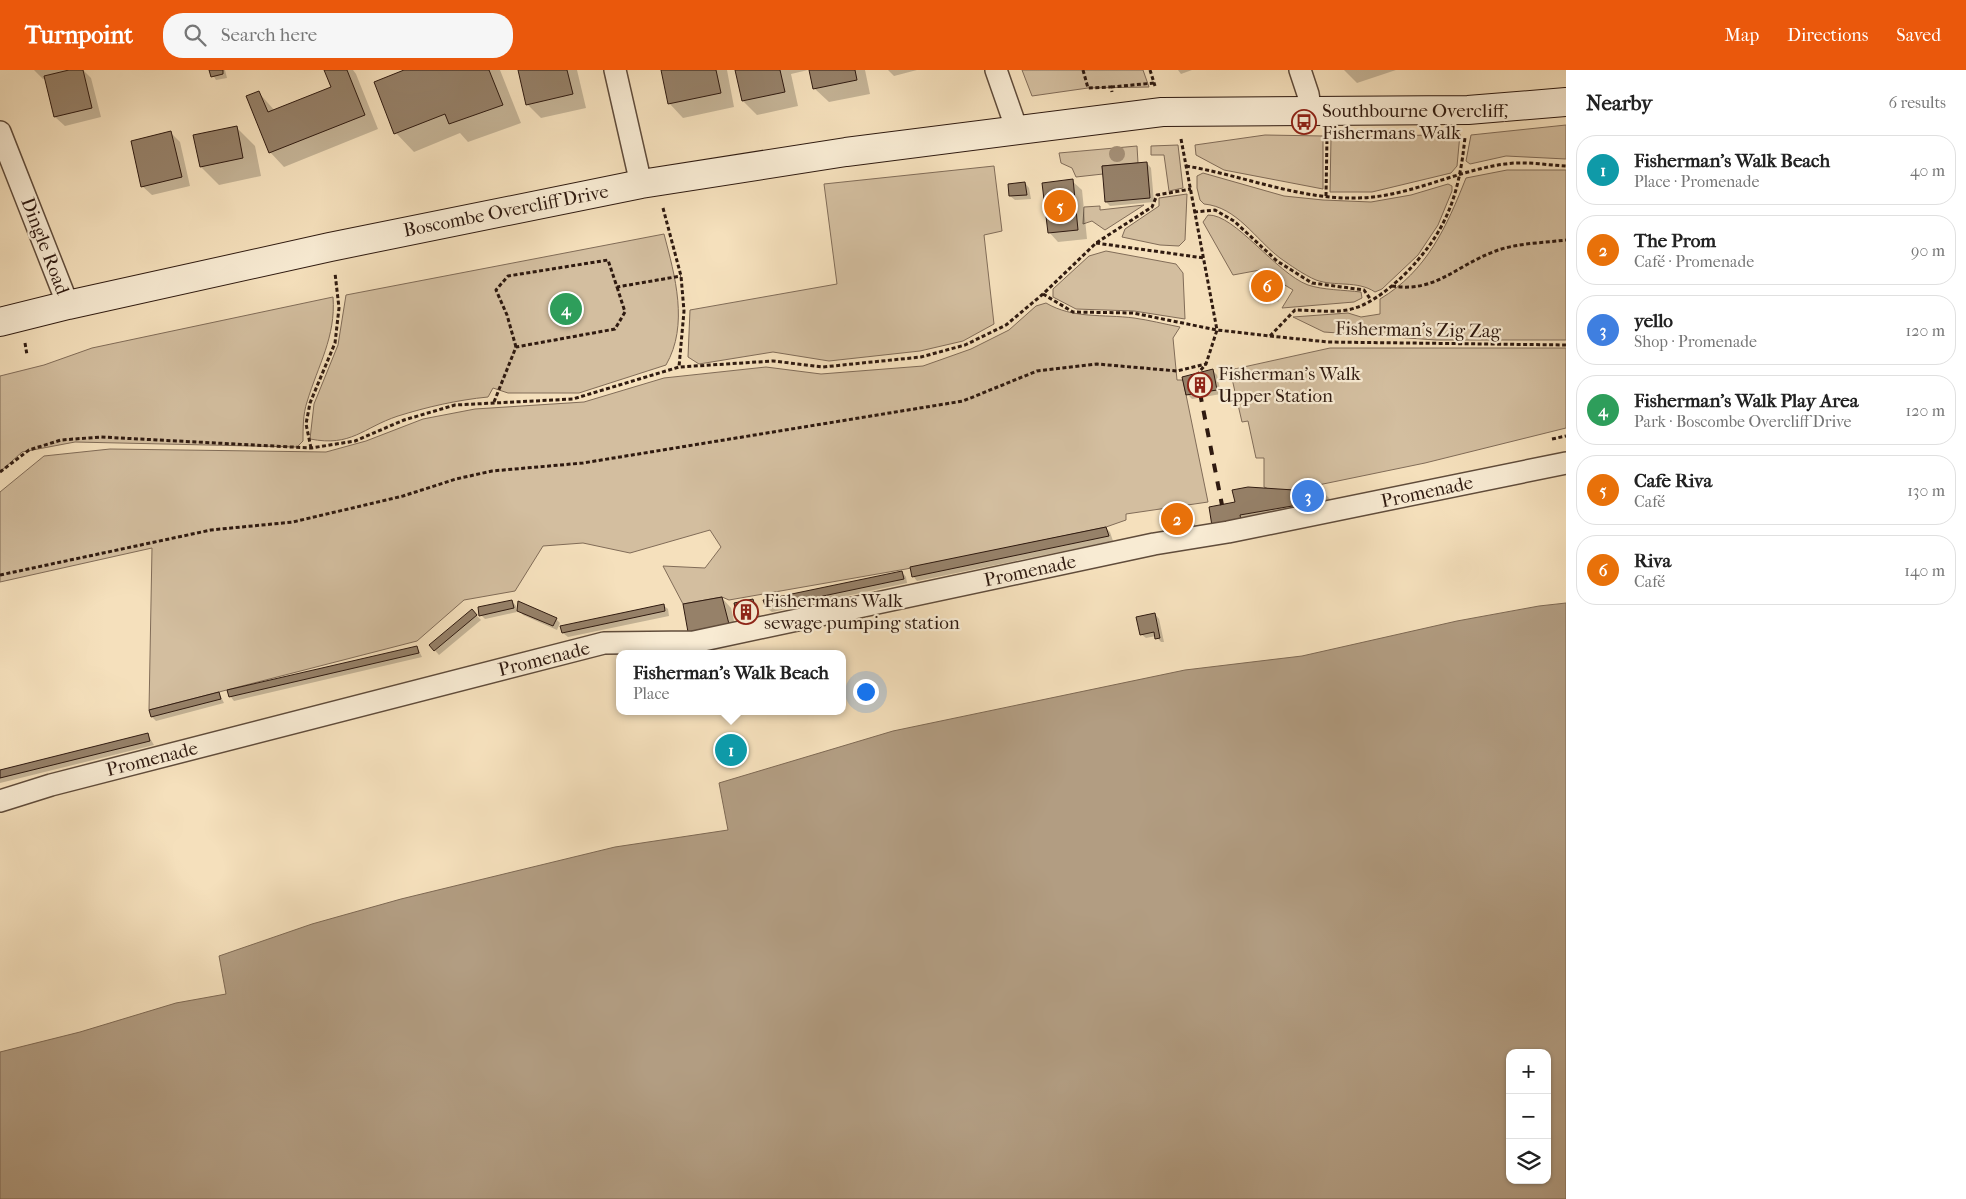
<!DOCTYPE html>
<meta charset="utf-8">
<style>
:root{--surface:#fff;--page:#f6f6f6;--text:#222;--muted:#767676;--line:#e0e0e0;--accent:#ea580c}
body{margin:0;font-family:"IM FELL French Canon",serif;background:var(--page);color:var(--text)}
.controls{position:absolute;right:15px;bottom:15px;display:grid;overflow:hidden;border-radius:10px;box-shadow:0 1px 4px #0004}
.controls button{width:45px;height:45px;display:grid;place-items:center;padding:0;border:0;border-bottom:1px solid var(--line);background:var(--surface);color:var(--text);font:25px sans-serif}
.you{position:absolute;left:865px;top:621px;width:18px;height:18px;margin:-12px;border:4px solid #fff;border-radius:50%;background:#1a73e8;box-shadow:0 0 0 8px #1a73e833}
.badge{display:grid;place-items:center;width:32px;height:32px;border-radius:50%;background:var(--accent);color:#fff;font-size:16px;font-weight:700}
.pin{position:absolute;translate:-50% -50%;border:2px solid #fff;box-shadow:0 1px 5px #0006}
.popup{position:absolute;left:616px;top:580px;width:230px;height:65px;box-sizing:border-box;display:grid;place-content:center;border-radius:10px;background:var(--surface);filter:drop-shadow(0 1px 4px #0005);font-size:16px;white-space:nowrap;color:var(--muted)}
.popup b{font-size:19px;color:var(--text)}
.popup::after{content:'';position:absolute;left:50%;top:100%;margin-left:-10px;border:10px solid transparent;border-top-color:var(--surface)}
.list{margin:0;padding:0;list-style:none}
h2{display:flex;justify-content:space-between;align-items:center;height:65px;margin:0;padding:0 20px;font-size:21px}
h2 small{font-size:16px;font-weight:400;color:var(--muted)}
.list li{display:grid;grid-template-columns:32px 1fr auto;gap:15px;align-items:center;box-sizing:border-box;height:70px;margin:0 10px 10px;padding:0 10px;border:1px solid var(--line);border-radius:20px}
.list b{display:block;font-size:19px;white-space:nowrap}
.list p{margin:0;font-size:16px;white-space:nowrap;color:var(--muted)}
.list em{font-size:16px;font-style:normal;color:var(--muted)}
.icon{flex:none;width:28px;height:28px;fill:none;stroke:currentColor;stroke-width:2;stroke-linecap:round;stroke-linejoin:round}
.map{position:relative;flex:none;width:1566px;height:1129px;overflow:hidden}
header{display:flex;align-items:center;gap:30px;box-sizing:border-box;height:70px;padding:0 25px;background:var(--accent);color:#fff}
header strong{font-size:24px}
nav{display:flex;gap:28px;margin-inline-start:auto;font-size:18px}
.search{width:350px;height:45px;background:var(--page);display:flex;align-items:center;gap:12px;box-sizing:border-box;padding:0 18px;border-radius:20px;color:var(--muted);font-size:19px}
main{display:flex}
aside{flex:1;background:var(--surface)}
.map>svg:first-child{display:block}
.green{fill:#d3be9f;stroke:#816c58}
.water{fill:#b29d82;stroke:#7e6954;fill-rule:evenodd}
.shadow{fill:#0003}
.building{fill:#968169;stroke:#2f1a10}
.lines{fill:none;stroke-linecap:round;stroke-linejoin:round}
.street-casing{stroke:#604c3b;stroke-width:24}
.secondary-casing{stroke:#2f1a10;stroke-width:30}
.path{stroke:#2f1a10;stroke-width:3;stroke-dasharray:4 2.5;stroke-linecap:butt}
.street{stroke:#f8ebd3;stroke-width:21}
.secondary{stroke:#f8ebd3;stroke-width:28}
.rail{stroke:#2f1a10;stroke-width:4;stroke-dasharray:9 9;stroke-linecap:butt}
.tree{fill:#a38e75}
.labels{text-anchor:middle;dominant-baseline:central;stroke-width:4.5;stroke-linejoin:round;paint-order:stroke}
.poi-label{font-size:19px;fill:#2f1a10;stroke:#f8ebd3;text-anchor:start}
.street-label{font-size:19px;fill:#2f1a10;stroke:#f8ebd3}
</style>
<header>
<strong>Turnpoint</strong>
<div class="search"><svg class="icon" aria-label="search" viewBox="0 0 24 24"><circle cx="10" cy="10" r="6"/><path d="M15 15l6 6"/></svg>Search here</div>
<nav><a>Map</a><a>Directions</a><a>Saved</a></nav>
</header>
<main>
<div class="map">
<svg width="1566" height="1129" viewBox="0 0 1566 1129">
<rect width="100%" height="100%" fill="#f5e0bc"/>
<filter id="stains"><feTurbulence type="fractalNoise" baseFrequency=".004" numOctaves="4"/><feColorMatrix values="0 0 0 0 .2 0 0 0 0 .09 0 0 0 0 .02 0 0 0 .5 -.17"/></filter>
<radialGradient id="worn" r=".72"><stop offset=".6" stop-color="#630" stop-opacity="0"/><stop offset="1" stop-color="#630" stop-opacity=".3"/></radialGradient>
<g class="green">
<path d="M1022 0H1143L1149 17 1088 18 1032 26Z"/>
<path d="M1566 55V89L1506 86 1470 94 1466 91 1471 65Z"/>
<path d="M1460 64 1457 96 1451 103 1372 122H1330L1331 68Z"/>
<path d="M1265 65 1323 66V119L1224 100 1196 85 1195 75Z"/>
<path d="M1178 75 1183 118 1169 121 1164 85H1151V76Z"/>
<path d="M1137 76 1138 93 1102 96 1103 104 1076 107 1072 98 1061 93 1059 83Z"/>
<path d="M994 96 1002 161 984 165 994 254 963 271 920 281 829 291 773 282 699 294 688 287 690 240 837 214 824 114Z"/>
<path d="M1507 100H1566V270H1436L1324 262 1293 247 1348 243 1361 247 1380 244V229C1427 201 1447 156 1466 108Z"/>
<path d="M1203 103 1284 126 1323 130 1371 132 1411 125 1448 114 1452 116V121L1438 155 1418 185 1382 219 1375 222C1357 210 1335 217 1316 210 1304 205 1290 195 1280 188 1255 169 1237 137 1204 134L1200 130 1197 118V106Z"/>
<path d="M1187 124 1185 170 1179 176 1160 175 1122 167 1125 159 1159 136V128Z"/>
<path d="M1144 135 1105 160 1092 151 1083 154 1084 137 1100 136V140Z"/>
<path d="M1208 145C1235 144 1276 203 1308 215 1323 220 1344 220 1361 222L1362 228 1354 232 1282 238 1293 220 1260 200 1233 205 1203 152Z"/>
<path d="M664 164C675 206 689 255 666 295L579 323H508L493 318 488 327C457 330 427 337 398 346 362 358 352 377 310 369L314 334 338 275 346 225Z"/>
<path d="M1106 181 1176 194 1183 203 1185 249 1134 241 1076 239 1053 227V219L1089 186Z"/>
<path d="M333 227C336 267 318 295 307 332 303 344 303 358 303 371L297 377 75 372 22 382 0 402V306L44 295 92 278Z"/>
<path d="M1046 233C1073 249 1103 244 1134 248 1149 250 1164 254 1180 257L1173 268 1177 310H1183L1208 432 1126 444V450L1106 457 906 499 729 530 722 527 683 534 663 496 705 498 721 477 710 460 630 483 583 473 543 476 515 521 464 530 417 571 149 640 152 478 0 512V422L44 386 110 379 326 382 366 371 423 349 475 339 584 332 664 308 766 297 821 304 923 296 971 279 1009 260 1036 236Z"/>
<path d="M1330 278H1566V358L1425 393 1294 420H1271L1264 417V388H1256L1248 351 1242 352 1230 300Z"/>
</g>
<path class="water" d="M1566 533V1129H0V982L80 962 176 933 226 924 219 886 312 854 401 829 615 777 728 760 719 713 893 661 1185 600 1302 586 1457 551 1539 536ZM1510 983H1547V1110H1510Z"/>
<g class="shadow">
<path d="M34 0H83L91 8 101 47 65 56 55 47 46 8 43 9Z"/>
<path d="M210 0H225L227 8 216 10Z"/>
<path d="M325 0H353L356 4 378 59 284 97 270 82 259 23 275 41 332 18Z"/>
<path d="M407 0H500L521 53 468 72 460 63 414 82 396 63Z"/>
<path d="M519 0H577L586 38 541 48 527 34Z"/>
<path d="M662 0H727L734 37 683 48 669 33Z"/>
<path d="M736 0H808L791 4 798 36 757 45 743 31Z"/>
<path d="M810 0H865L870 24 829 32 814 18Z"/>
<path d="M888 0H917L894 6Z"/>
<path d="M1178 0H1192L1181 4Z"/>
<path d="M1344 0H1396L1357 13Z"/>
<path d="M236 57 255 76 261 106 219 115 201 97Z"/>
<path d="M171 63 180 72 190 116 152 125 142 116Z"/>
<path d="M1147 93 1151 98 1154 132 1110 136 1106 132Z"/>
<path d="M1072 111 1082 120 1087 169 1058 172 1049 162Z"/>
<path d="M1025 113 1029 118 1031 129 1015 130 1010 126Z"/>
<path d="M1255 215 1279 218 1284 222 1278 232Z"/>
<path d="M1213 301 1217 305 1221 324 1192 329 1188 325Z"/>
<path d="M1318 417 1337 436 1218 459 1237 433Z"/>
<path d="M1188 440 1193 444 1195 457 1170 462 1166 458Z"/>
<path d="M1106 458 1110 462 1113 471 917 511 913 506Z"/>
<path d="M902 502 906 507 907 513 772 542 767 538Z"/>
<path d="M722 528 731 538 737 564 690 561Z"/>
<path d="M753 530 757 534 761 550 744 553 739 549Z"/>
<path d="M512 531 516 536 517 542 485 549 481 545Z"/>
<path d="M663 535 668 539 669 546 568 567 563 563 562 557Z"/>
<path d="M519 540 556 549 560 553 557 560 523 545Z"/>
<path d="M1155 544 1159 549 1164 572H1161L1156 566 1146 568 1141 564Z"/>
<path d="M476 545 481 550 439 585 431 576Z"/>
<path d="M417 577 422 587 234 631 230 626Z"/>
<path d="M219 623 224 633 156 651 152 647Z"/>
<path d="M148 665 154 675 0 713V701Z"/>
</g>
<g class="building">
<path d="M69 0H83L92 38 54 47 44 6Z"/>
<path d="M209 0H223V4L211 7Z"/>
<path d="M324 0H347L365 45 269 83 246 26 259 21 268 42 331 17Z"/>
<path d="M404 0H489L503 35 449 54 445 44 394 64 374 12Z"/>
<path d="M518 0H567L573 24 526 35Z"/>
<path d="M661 0H716L721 23 668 34Z"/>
<path d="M735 0H780L785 22 742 31Z"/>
<path d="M809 0H855L857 10 813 19Z"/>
<path d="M237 56 243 88 200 97 193 65Z"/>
<path d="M171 61 182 107 141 117 131 71Z"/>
<path d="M1147 92 1150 128 1105 132 1102 96Z"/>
<path d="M1073 109 1078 160 1048 163 1042 113Z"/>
<path d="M1025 112 1027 125 1009 126 1008 114Z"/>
<path d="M1261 204 1280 217 1273 228 1254 216Z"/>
<path d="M1213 299 1217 320 1186 325 1182 307Z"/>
<path d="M1319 416 1322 430 1298 435 1294 422Z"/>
<path d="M1248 417 1294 420 1298 435 1240 445 1241 450 1212 456 1209 437 1235 432 1232 420Z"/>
<path d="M1189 438 1192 453 1164 459 1162 444Z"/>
<path d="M1106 457 1109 466 912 507 910 497Z"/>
<path d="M902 501 904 509 766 538 763 530Z"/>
<path d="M722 527 729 554 688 562 683 534Z"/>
<path d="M753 529 757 546 738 550 734 533Z"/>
<path d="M512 530 514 538 479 546 478 537Z"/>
<path d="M518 531 557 548 553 556 517 541Z"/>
<path d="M664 534 665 541 562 563 560 556Z"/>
<path d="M472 539 477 545 434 581 429 575Z"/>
<path d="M1155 543 1160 568 1155 569 1154 562 1140 565 1136 547Z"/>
<path d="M417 576 419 583 229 627 227 620Z"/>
<path d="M219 622 221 629 151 647 149 640Z"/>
<path d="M148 663 150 671 0 708V700Z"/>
</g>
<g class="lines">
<defs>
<g id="street">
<path d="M615 0 641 114"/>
<path d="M996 0 1017 60"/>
<path d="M1300 0 1308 24 1311 43"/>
<path d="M0 62 68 235"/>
<path d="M0 731 51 715 604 573 694 572 1154 474 1228 462 1566 393"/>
</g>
<path id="secondary" d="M0 252 68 235 330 177 641 114 846 82 1162 42 1468 40 1566 32"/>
</defs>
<use href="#street" class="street-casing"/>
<use href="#secondary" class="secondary-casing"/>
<g class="path">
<path d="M1083 0 1088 18 1111 17 1112 22"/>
<path d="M1150 0 1155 16"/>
<path d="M1111 17 1154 13"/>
<path d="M1181 69 1217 260 1206 294 1199 302"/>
<path d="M1186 96C1247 106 1309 134 1373 127 1418 122 1460 100 1505 94 1525 91 1546 95 1566 96"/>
<path d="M1326 126 1327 67"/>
<path d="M663 138 681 206 684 241 679 297"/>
<path d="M1194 142 1215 140 1234 151 1277 191 1312 213 1364 220 1371 230"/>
<path d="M1096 173 1204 188"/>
<path d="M1392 216C1435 223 1456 196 1493 182 1515 173 1542 173 1566 170"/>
<path d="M1043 224 1073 242 1133 243 1217 260 1270 266 1328 272 1566 275"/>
<path d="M1270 266 1295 240C1314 240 1337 244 1355 238 1372 233 1390 218 1403 206 1446 163 1459 127 1465 67"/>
<path d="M25 273 27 285"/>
<path d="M516 277 507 245 496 220 508 206 608 190 617 217 681 206"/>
<path d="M494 332 516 277 615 259 625 242 617 217"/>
<path d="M1552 369 1566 366"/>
<path d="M311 378 306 354 310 333 335 273 339 238 335 203"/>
<path d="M0 402 29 380 61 370 101 367 311 378 355 371 404 350 455 335 573 329 679 297 773 291 823 297 921 287 965 275 1006 255 1043 224 1096 173 1152 137 1157 125 1191 119"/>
<path d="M0 505 211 460 293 452 403 426 456 409 492 401 583 393 963 331 1037 301 1097 294 1177 301 1206 294"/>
</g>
<use href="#street" class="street"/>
<use href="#secondary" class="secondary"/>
<path class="rail" d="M1200 323 1222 435"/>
</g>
<circle class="tree" cx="1117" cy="84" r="8"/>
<defs>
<symbol id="bus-ring" viewBox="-11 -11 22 22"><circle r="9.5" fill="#f8ebd3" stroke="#8f2418" stroke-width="1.5"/><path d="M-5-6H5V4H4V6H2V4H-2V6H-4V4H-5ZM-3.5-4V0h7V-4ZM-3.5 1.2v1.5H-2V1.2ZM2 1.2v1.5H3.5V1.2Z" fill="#8f2418"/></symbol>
<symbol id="building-ring" viewBox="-11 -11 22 22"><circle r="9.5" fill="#f8ebd3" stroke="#8f2418" stroke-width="1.5"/><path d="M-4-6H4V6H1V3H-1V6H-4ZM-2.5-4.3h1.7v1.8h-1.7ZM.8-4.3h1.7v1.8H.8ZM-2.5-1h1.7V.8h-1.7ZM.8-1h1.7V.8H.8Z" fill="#8f2418"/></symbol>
</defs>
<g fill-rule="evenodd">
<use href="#bus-ring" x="1290" y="38" width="28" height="28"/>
<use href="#building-ring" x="1186" y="301" width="28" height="28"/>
<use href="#building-ring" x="732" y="528" width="28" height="28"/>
</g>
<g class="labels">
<g class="poi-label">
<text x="1322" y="41">Southbourne Overcliff,<tspan x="1322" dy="22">Fishermans Walk</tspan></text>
<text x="1218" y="304">Fisherman's Walk<tspan x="1218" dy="22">Upper Station</tspan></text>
<text x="764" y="531">Fishermans Walk<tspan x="764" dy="22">sewage pumping station</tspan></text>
</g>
<g class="street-label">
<text transform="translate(506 141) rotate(-11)">Boscombe Overcliff Drive</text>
<text transform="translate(45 176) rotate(69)">Dingle Road</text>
<text transform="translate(1418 260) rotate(1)">Fisherman's Zig Zag</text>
<text transform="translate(1427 422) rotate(-12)">Promenade</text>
<text transform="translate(1030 501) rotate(-12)">Promenade</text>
<text transform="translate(544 589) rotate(-14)">Promenade</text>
<text transform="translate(152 689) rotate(-14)">Promenade</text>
</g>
</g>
<rect width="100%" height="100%" filter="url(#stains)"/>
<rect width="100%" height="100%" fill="url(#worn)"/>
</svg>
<div class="controls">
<button>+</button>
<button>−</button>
<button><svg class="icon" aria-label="layers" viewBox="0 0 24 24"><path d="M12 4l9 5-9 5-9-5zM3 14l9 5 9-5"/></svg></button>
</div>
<div class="you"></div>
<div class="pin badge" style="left:731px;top:680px;background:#0f9aa8">1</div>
<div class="popup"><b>Fisherman's Walk Beach</b>Place</div>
<div class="pin badge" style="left:1177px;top:449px;background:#e8710a">2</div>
<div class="pin badge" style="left:1308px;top:426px;background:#3f7fe0">3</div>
<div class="pin badge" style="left:566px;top:239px;background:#2e9e5b">4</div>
<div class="pin badge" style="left:1060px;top:136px;background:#e8710a">5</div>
<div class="pin badge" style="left:1267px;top:216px;background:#e8710a">6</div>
</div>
<aside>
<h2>Nearby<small>6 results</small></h2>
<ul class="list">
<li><span class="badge" style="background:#0f9aa8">1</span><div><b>Fisherman's Walk Beach</b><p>Place · Promenade</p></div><em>40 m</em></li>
<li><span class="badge" style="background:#e8710a">2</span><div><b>The Prom</b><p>Café · Promenade</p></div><em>90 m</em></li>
<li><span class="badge" style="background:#3f7fe0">3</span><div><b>yello</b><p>Shop · Promenade</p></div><em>120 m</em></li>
<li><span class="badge" style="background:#2e9e5b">4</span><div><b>Fisherman's Walk Play Area</b><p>Park · Boscombe Overcliff Drive</p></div><em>120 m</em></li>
<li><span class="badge" style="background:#e8710a">5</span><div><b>Cafe Riva</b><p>Café</p></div><em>130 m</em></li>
<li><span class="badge" style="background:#e8710a">6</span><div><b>Riva</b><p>Café</p></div><em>140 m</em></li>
</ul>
</aside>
</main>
